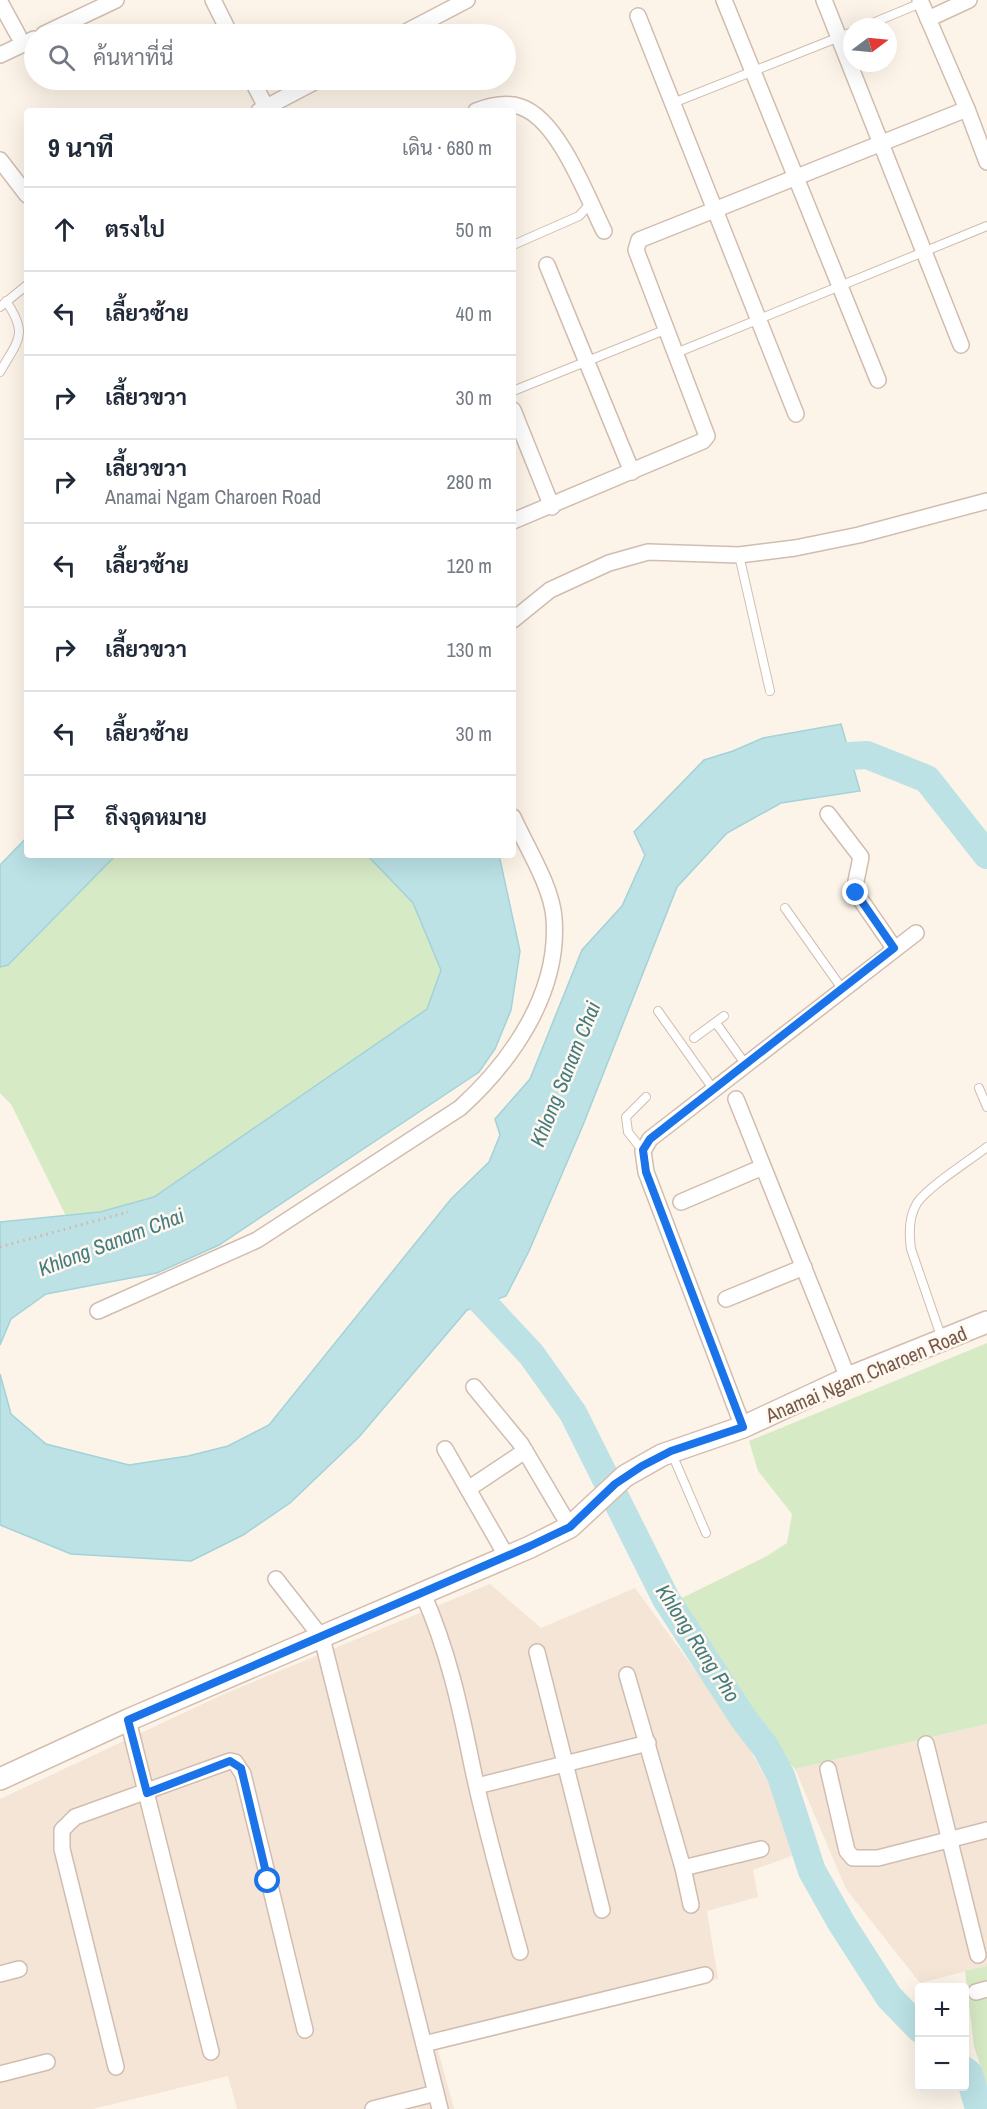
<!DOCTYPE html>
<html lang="th">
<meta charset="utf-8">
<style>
:root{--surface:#fff;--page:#f6f6f7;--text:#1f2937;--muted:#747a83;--line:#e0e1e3}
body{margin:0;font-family:"Archivo Narrow",Sarabun,sans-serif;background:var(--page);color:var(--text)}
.controls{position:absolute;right:18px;bottom:18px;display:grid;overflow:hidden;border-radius:6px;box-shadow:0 6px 24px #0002}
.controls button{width:54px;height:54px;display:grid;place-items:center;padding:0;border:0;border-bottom:2px solid var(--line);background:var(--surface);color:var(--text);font:30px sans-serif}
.compass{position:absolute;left:843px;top:18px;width:54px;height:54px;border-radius:50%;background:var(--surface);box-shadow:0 6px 24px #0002;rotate:74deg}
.stop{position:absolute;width:18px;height:18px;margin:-14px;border:4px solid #1a73e8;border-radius:50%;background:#fff}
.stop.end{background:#1a73e8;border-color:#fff;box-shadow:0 2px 6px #0008}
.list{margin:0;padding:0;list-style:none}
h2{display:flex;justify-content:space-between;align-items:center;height:78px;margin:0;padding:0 24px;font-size:26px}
h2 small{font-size:20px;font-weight:400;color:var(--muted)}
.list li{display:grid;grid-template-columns:39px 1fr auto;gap:18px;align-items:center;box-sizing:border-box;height:84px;padding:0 24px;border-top:2px solid var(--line)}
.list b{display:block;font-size:22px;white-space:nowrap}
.list p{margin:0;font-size:20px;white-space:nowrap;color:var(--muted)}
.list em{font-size:20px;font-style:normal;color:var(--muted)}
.icon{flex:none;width:33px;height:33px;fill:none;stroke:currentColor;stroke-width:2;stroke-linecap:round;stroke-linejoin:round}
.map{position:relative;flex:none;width:987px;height:2109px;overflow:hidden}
.search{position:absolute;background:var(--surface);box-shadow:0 6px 24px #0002;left:24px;top:24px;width:492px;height:66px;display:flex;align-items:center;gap:15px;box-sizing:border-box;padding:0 21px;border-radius:33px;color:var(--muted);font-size:22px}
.panel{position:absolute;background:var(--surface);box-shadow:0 6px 24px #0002;left:24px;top:108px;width:492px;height:750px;border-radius:6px}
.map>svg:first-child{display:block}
.residential{fill:#f4e5d7}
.green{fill:#d7eac6}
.water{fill:#bce2e6;stroke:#a3d2d8;stroke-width:1.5}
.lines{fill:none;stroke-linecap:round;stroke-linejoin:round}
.river{stroke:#bce2e6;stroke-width:28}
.lane-casing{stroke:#d1bdb0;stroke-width:10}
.street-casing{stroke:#d1bdb0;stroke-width:18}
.secondary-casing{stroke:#d4bdae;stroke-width:24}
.path{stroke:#d7b5a3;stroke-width:3;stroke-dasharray:1.5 4.5;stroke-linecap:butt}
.lane{stroke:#fff;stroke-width:8}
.street{stroke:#fff;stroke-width:15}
.secondary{stroke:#fff;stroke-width:21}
.route{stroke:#1a73e8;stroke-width:8}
.labels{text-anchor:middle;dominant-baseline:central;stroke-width:5;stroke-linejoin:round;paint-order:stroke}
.street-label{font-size:20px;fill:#77594c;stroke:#fff8ef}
.water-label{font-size:21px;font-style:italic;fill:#437b83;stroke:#fff8ef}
</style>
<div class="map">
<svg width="987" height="2109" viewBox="0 0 987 2109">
<rect width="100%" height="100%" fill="#fcf4e8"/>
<g class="residential">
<path d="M490 1584 541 1628 635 1588 738 1729 774 1792 792 1856 753 1870 758 1897 707 1911 718 1979 438 2050 454 2109H237L228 2076 93 2109H0V1799L224 1694Z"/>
<path d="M987 1724V1966L920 1983 846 1889 795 1769Z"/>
</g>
<g class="green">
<path d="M116 855H367L413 903 442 970 427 1009 154 1197 100 1212 66 1216 11 1104 0 1093V967L9 965Z"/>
<path d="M987 1343V1724L795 1769 764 1736 686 1618 680 1599 767 1556 787 1543 792 1514 758 1471 749 1441Z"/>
<path d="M987 1966V2087L974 2046 965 1971Z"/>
</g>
<g class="water">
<path d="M841 724 860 791 781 803 727 833 677 887 583 1125 529 1251 506 1296 467 1310 359 1437 290 1503 243 1535 191 1561 71 1554 0 1525V1374L11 1414 46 1444 129 1465 188 1456 228 1446 269 1425 451 1199 489 1162 500 1135 495 1119 530 1079 582 950 622 906 645 855 634 832 704 760 733 751 763 738Z"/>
<path d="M27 837V855H116L8 965 0 967V865Z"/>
<path d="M367 855H499L520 951 511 1010 495 1049 479 1072 219 1245 157 1273 46 1294 11 1319 0 1345V1222L100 1212 154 1197 427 1009 441 970 413 903Z"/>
</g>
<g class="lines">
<g class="river">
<path d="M812 758 867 755 927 779 987 855"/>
<path d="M457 1275 531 1354 573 1413 666 1599 743 1718 766 1748 781 1776 812 1871 842 1924 889 1997 920 2029"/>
<path d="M964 2070 969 2074 979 2109"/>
</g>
<defs>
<g id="lane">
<path d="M863 27 921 3"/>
<path d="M673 103 852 32"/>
<path d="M513 245 579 216 590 204"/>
<path d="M0 307 27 285"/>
<path d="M676 353 987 226"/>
<path d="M0 372C18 340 29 335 6 301"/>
<path d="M513 391 667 329"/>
<path d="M739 555 770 691"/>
<path d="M785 908 843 990"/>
<path d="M658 1011 714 1090"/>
<path d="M716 1023 746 1065"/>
<path d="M694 1038 724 1016"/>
<path d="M979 1088 987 1107"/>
<path d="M643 1151 628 1132 626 1117 646 1097"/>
<path d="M942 1339 911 1249C909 1235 909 1216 917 1203 929 1186 969 1161 987 1147"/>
<path d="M672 1454 706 1533"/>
</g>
<g id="street">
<path d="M213 0 230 34"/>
<path d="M724 0 878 380"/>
<path d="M824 0 961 345"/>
<path d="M0 2 18 35"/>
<path d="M638 16 796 414"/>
<path d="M928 19 969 0"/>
<path d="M44 34 116 0"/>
<path d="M402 34 467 0"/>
<path d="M0 55 34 39"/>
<path d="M252 80 268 111"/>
<path d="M967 109 987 162"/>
<path d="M259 111 318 80"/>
<path d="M476 111C489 106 507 102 521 107 559 120 587 197 604 231"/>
<path d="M0 160 27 195"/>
<path d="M547 265 632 472"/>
<path d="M513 410 552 507"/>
<path d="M513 521 703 441 707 436 636 250 639 240 967 109 920 0"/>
<path d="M513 620 550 590 609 563 648 552 739 555 795 548 859 535 987 501"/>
<path d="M828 814 861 857 856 881V893L894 948"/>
<path d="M736 1099 848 1378"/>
<path d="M681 1202 763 1167"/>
<path d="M726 1299 804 1267"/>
<path d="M98 1311 257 1240 460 1108C512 1061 560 992 554 918 552 887 526 846 513 817"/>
<path d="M474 1387 521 1444 570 1527"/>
<path d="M743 1427 646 1172 643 1151 650 1139 916 933"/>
<path d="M445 1449 507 1557"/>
<path d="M468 1489 525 1451"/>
<path d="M276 1579 322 1638 440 2109"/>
<path d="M423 1594C448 1650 460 1706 472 1765 485 1828 503 1890 520 1952"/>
<path d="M537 1652 602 1910"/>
<path d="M627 1675 683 1868 761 1849"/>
<path d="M128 1720 211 2052"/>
<path d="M926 1744 978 1955"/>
<path d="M828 1769 847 1851 853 1858H878L987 1830"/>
<path d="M477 1786 648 1743"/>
<path d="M683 1868 691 1905"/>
<path d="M0 1974 19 1969"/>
<path d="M976 1992 987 1989"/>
<path d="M424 2044 705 1975"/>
<path d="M116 2067 62 1849V1830L75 1817 230 1761 235 1762 243 1774 305 2030"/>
<path d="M0 2074 47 2062"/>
<path d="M373 2109 436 2093"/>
</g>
<path id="secondary" d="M0 1779 128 1720 530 1547 570 1527 625 1476 662 1455 743 1427 848 1378 987 1322"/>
</defs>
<use href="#lane" class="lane-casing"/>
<use href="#street" class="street-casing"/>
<use href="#secondary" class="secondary-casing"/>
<path class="path" d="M0 1247 128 1212"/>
<use href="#lane" class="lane"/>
<use href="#street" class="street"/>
<use href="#secondary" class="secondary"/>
</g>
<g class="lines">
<path class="route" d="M268 1881 241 1768 230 1761 147 1793 128 1720 530 1546 570 1527 615 1484 642 1466 671 1451 743 1427 646 1172 643 1150 650 1139 894 948 856 893"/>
</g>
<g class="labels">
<g class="street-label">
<text transform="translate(866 1374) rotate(-23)">Anamai Ngam Charoen Road</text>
</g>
<g class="water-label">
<text transform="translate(565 1074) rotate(-68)">Khlong Sanam Chai</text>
<text transform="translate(111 1242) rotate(-21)">Khlong Sanam Chai</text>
<text transform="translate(698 1643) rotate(57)">Khlong Rang Pho</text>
</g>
</g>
</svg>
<div class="controls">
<button>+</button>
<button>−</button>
</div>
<svg class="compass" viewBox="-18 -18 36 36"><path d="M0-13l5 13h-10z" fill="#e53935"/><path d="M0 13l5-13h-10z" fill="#747a83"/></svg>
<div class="stop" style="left:268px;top:1881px"></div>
<div class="stop end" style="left:856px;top:893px"></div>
<div class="search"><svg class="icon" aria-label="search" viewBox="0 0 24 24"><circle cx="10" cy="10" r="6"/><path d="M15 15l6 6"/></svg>ค้นหาที่นี่</div>
<section class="panel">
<h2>9 นาที<small>เดิน · 680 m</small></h2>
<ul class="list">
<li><svg class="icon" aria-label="ahead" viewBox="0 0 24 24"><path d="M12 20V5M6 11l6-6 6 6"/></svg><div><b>ตรงไป</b></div><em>50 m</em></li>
<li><svg class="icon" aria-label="left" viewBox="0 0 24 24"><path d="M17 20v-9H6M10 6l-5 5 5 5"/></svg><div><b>เลี้ยวซ้าย</b></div><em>40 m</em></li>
<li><svg class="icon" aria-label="right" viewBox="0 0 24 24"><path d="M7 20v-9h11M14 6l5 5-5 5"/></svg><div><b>เลี้ยวขวา</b></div><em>30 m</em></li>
<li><svg class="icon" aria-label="right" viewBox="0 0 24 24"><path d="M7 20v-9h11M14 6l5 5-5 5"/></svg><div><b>เลี้ยวขวา</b><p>Anamai Ngam Charoen Road</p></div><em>280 m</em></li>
<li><svg class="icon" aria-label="left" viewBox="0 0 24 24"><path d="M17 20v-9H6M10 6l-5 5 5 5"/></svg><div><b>เลี้ยวซ้าย</b></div><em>120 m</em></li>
<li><svg class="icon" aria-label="right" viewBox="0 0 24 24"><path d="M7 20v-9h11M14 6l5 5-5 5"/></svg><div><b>เลี้ยวขวา</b></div><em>130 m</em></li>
<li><svg class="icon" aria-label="left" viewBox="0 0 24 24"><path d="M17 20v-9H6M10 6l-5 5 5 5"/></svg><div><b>เลี้ยวซ้าย</b></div><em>30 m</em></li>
<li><svg class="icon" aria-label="arrive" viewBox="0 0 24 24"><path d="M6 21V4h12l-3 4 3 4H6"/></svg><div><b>ถึงจุดหมาย</b></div></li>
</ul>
</section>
</div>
